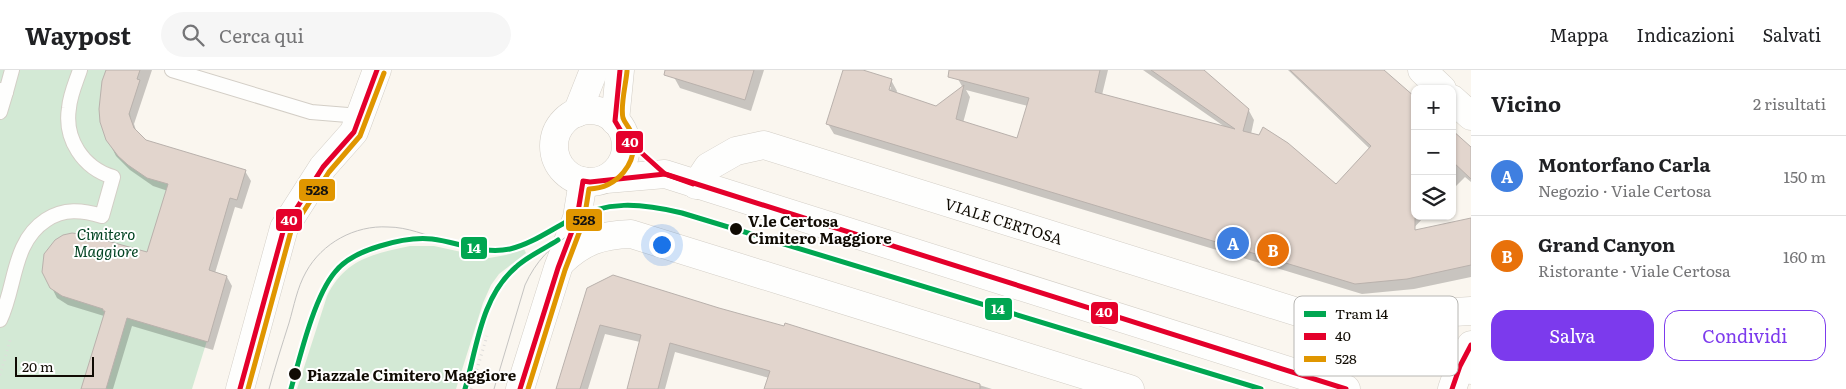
<!DOCTYPE html>
<html lang="it">
<meta charset="utf-8">
<style>
:root{--surface:#fff;--page:#f6f6f6;--text:#202124;--muted:#757577;--line:#e0e0e0;--accent:#7c3aed}
body{margin:0;font-family:Literata,serif;background:var(--page);color:var(--text)}
.controls{position:absolute;right:15px;top:15px;display:grid;overflow:hidden;border-radius:10px;box-shadow:0 1px 4px #0004}
.controls button{width:45px;height:45px;display:grid;place-items:center;padding:0;border:0;border-bottom:1px solid var(--line);background:var(--surface);color:var(--text);font:25px sans-serif}
.scale{position:absolute;left:15px;bottom:12px;width:79px;box-sizing:border-box;padding-left:5px;border:2px solid #100b03;border-top:0;font-size:14px;line-height:18px;white-space:nowrap;color:#100b03;-webkit-text-stroke:4px #fff;paint-order:stroke}
.you{position:absolute;left:661px;top:174px;width:18px;height:18px;margin:-12px;border:4px solid #fff;border-radius:50%;background:#1a73e8;box-shadow:0 0 0 8px #1a73e833}
.badge{display:grid;place-items:center;width:32px;height:32px;border-radius:50%;background:var(--accent);color:#fff;font-size:16px;font-weight:700}
.pin{position:absolute;translate:-50% -50%;border:2px solid #fff;box-shadow:0 1px 5px #0006}
.list{margin:0;padding:0;list-style:none}
h2{display:flex;justify-content:space-between;align-items:center;height:65px;margin:0;padding:0 20px;font-size:21px}
h2 small{font-size:16px;font-weight:400;color:var(--muted)}
.list li{display:grid;grid-template-columns:32px 1fr auto;gap:15px;align-items:center;box-sizing:border-box;height:80px;padding:0 20px;border-top:1px solid var(--line)}
.list b{display:block;font-size:19px;white-space:nowrap}
.list p{margin:0;font-size:16px;white-space:nowrap;color:var(--muted)}
.list em{font-size:16px;font-style:normal;color:var(--muted)}
.actions{display:flex;gap:10px;padding:15px 20px}
.actions a{flex:1;padding:11px 0;border:1px solid var(--accent);border-radius:15px;text-align:center;font-size:18px;color:var(--accent)}
.actions .main{background:var(--accent);color:#fff}
.icon{flex:none;width:28px;height:28px;fill:none;stroke:currentColor;stroke-width:2;stroke-linecap:round;stroke-linejoin:round}
.map{position:relative;flex:none;width:1471px;height:319px;overflow:hidden}
header{display:flex;align-items:center;gap:30px;box-sizing:border-box;height:70px;padding:0 25px;background:var(--surface);border-bottom:1px solid var(--line)}
header strong{font-size:24px}
nav{display:flex;gap:28px;margin-inline-start:auto;font-size:18px}
.search{width:350px;height:45px;background:var(--page);display:flex;align-items:center;gap:12px;box-sizing:border-box;padding:0 18px;border-radius:28px;color:var(--muted);font-size:19px}
main{display:flex}
aside{flex:1;background:var(--surface)}
.map>svg:first-child{display:block}
.green{fill:#d3e9d5}
.shadow{fill:#0003;fill-rule:evenodd}
.building{fill:#e2d5cd;stroke:#b9b1ac}
.lines{fill:none;stroke-linecap:round;stroke-linejoin:round}
.lane-casing{stroke:#d3cec6;stroke-width:16}
.street-casing{stroke:#d3cec6;stroke-width:29}
.secondary-casing{stroke:#d3cec6;stroke-width:29}
.path{stroke:#dfdddb;stroke-width:3;stroke-dasharray:1 4;stroke-linecap:butt}
.lane{stroke:#fefefd;stroke-width:14}
.street{stroke:#fefefd;stroke-width:28}
.secondary{stroke:#fefefd;stroke-width:28}
.tram{stroke:#c4c3c1;stroke-width:1}
.bus-1-casing{stroke:#fff;stroke-width:9}
.bus-2-casing{stroke:#fff;stroke-width:9}
.bus-1{stroke:#e4002b;stroke-width:5}
.bus-2{stroke:#e09600;stroke-width:5}
.tram-1-casing{stroke:#fff;stroke-width:9}
.tram-1{stroke:#00a651;stroke-width:5}
.stop-dot{fill:#100b03;stroke:#fff;stroke-width:2}
.labels{text-anchor:middle;dominant-baseline:central;stroke-width:4;stroke-linejoin:round;paint-order:stroke}
.stop-label{font-size:15px;font-weight:bold;fill:#100b03;stroke:#fff;text-anchor:start}
.street-label{font-size:15px;fill:#100b03;stroke:#fff}
.park-label{font-size:15px;font-style:italic;fill:#004221;stroke:#fff}
.key{fill:#fff;stroke:#b7b6b3;stroke-width:1}
.key-label{font-size:14px;fill:#100b03}
.line-badge{stroke:#fff;stroke-width:2}
.badge-label{font-size:14px;text-anchor:middle;font-weight:bold;fill:#fff}
.pale-badge-label{font-size:14px;text-anchor:middle;font-weight:bold;fill:#111}
</style>
<header>
<strong>Waypost</strong>
<div class="search"><svg class="icon" aria-label="search" viewBox="0 0 24 24"><circle cx="10" cy="10" r="6"/><path d="M15 15l6 6"/></svg>Cerca qui</div>
<nav><a>Mappa</a><a>Indicazioni</a><a>Salvati</a></nav>
</header>
<main>
<div class="map">
<svg width="1471" height="319" viewBox="0 0 1471 319">
<rect width="100%" height="100%" fill="#faf6ef"/>
<g class="green">
<path d="M0 0H140L137 9 140 10 135 25 133 24C127 46 129 57 148 72L246 100 237 130 230 128 209 200 227 206 192 319H0Z"/>
<path d="M410 176H434L489 188 506 185 524 179 526 183 499 204 491 215 483 233 456 319H297L327 226C345 189 373 184 410 176Z"/>
</g>
<g class="shadow">
<path d="M107 0H152L134 54 137 63 145 71 245 101 251 111 242 139 235 137 215 203 227 207 232 216 213 280 132 256 113 319H82L104 246 68 235 57 228 52 218 148 183 168 121 153 116 130 100 116 86 111 76Z"/>
<path d="M670 0H764L751 41 680 18Z"/>
<path d="M844 0H859L891 10 897 21 896 24 937 37 963 18 958 9 960 0H1108L1102 25 1225 57 1143 0H1202L1248 39 1254 50 1251 64 1336 115 1370 79 1288 0H1383L1415 146H1425L1409 163 1471 149V207L1414 219 1362 224 834 64 828 54ZM888 17H891L888 26ZM966 20 1028 36 1018 69 963 53 970 27Z"/>
<path d="M1452 63 1471 81V112L1465 107 1452 120Z"/>
<path d="M588 219 784 258 785 255 992 319H765L769 308 675 282 665 319H628L640 272 605 264 588 319H558Z"/>
</g>
<g class="building">
<path d="M106 0H140L137 9 140 10 129 44 134 58 146 70 246 100 237 130 230 128 209 200 227 206 208 272 127 248 106 319H81L105 241H103V239L62 226 50 218 42 202 44 184 55 170 63 165 72 163 86 165 147 182 168 114 147 108 128 95 118 86 106 70 100 52 99 39 102 11Z"/>
<path d="M665 0H754L745 30 664 5Z"/>
<path d="M843 0H863L892 9 889 20 936 36 964 15 956 49 1017 68 1029 28 948 7 949 0H1100L1095 22 1235 59 1151 0H1204L1249 39 1243 61 1259 65 1263 57 1288 73 1336 114 1371 76 1290 0H1384L1415 27V160L1471 148V195L1407 209 1355 214 826 54Z"/>
<path d="M1452 60 1471 77V109L1452 91Z"/>
<path d="M613 205 719 238 784 256 785 253 980 314V319H764L770 301 670 273 658 319H627L641 265 600 255 580 319H556L587 218Z"/>
</g>
<g class="lines">
<defs>
<g id="lane">
<path d="M172 0 311 42 360 46"/>
<path d="M0 20 6 22 12 0"/>
<path d="M0 42 6 22"/>
<path d="M0 250C16 217 12 172 46 150 64 138 82 140 102 146L113 107C83 98 64 69 69 38 70 25 76 12 80 0"/>
</g>
<g id="street">
<path d="M1422 0 1442 19"/>
<path d="M1452 29 1471 46"/>
<path id="s1" d="M696 115 708 97 736 81 764 75 1323 250 1471 300"/>
<path d="M561 192C583 171 601 165 631 164L1130 319"/>
<path d="M1338 249 1471 241"/>
<path d="M1452 319 1460 296 1471 275"/>
</g>
<g id="secondary">
<circle cx="590" cy="76" r="36"/>
<path d="M577 43 594 0"/>
<path d="M615 51 620 0"/>
<path d="M606 109 665 104 1346 319"/>
<path d="M240 319 284 158 323 97 354 62 377 0"/>
<path d="M520 319 558 198 577 148 583 111"/>
</g>
</defs>
<use href="#lane" class="lane-casing"/>
<use href="#street" class="street-casing"/>
<use href="#secondary" class="secondary-casing"/>
<g class="path">
<path d="M0 305 11 267"/>
<path d="M471 319 487 266"/>
</g>
<use href="#lane" class="lane"/>
<use href="#street" class="street"/>
<use href="#secondary" class="secondary"/>
<g class="tram">
<path d="M269 319C275 297 282 275 289 253 294 236 297 218 306 202 322 173 355 155 388 157 407 157 426 165 444 171"/>
<path d="M494 319 525 215C536 191 550 177 572 163"/>
</g>
<defs>
<g id="bus-1">
<path d="M620 0 615 51 625 68 665 104 693 114"/>
<path d="M240 319 284 158 323 97 354 62 377 0"/>
<path d="M520 319 558 198 577 148 583 111 590 112 665 104 1346 319"/>
<path d="M1452 319 1460 296 1471 275"/>
</g>
<g id="bus-2">
<path d="M248 319 291 161 329 102 360 66 384 3"/>
<path d="M528 319 565 200 584 150 589 119C617 118 639 93 632 65 631 59 625 54 623 48 620 36 626 14 627 1"/>
</g>
</defs>
<use href="#bus-1" class="bus-1-casing"/>
<use href="#bus-2" class="bus-2-casing"/>
<use href="#bus-1" class="bus-1"/>
<use href="#bus-2" class="bus-2"/>
<defs>
<g id="tram-1">
<path d="M291 319C300 287 314 227 335 202 346 188 363 181 380 176 396 171 414 167 432 169 458 172 483 185 510 179 531 174 549 161 568 151 607 130 640 133 682 143L1261 319"/>
<path d="M465 319C477 277 481 227 516 197 528 186 544 179 558 170"/>
</g>
</defs>
<use href="#tram-1" class="tram-1-casing"/>
<use href="#tram-1" class="tram-1"/>
</g>
<g class="stop-dot">
<circle cx="736" cy="159" r="7"/>
<circle cx="295" cy="304" r="7"/>
</g>
<g class="labels">
<g class="stop-label">
<text x="748" y="150">V.le Certosa<tspan x="748" dy="17">Cimitero Maggiore</tspan></text>
<text x="307" y="304">Piazzale Cimitero Maggiore</text>
</g>
<g class="street-label">
<text stroke="none"><textPath href="#s1" startOffset="334">VIALE CERTOSA</textPath></text>
</g>
<g class="park-label">
<text x="106" y="163">Cimitero<tspan x="106" dy="17">Maggiore</tspan></text>
</g>
</g>
<rect x="1294" y="226" width="164" height="80" rx="8" class="key"/>
<rect x="1304" y="241" width="22" height="6" fill="#00a651"/>
<rect x="1304" y="263" width="22" height="7" fill="#e4002b"/>
<rect x="1304" y="286" width="22" height="6" fill="#e09600"/>
<g class="key-label">
<text x="1335" y="249">Tram 14</text>
<text x="1335" y="271">40</text>
<text x="1335" y="294">528</text>
</g>
<g class="line-badge">
<rect x="615" y="60" width="29" height="24" rx="5" fill="#e4002b"/>
<rect x="298" y="108" width="38" height="24" rx="5" fill="#e09600"/>
<rect x="275" y="138" width="28" height="24" rx="5" fill="#e4002b"/>
<rect x="565" y="138" width="38" height="24" rx="5" fill="#e09600"/>
<rect x="460" y="166" width="28" height="24" rx="5" fill="#00a651"/>
<rect x="984" y="227" width="29" height="24" rx="5" fill="#00a651"/>
<rect x="1090" y="231" width="29" height="24" rx="5" fill="#e4002b"/>
</g>
<g class="badge-label">
<text x="630" y="77">40</text>
<text x="289" y="155">40</text>
<text x="474" y="183">14</text>
<text x="998" y="244">14</text>
<text x="1104" y="247">40</text>
</g>
<g class="pale-badge-label">
<text x="317" y="125">528</text>
<text x="584" y="155">528</text>
</g>
</svg>
<div class="controls">
<button>+</button>
<button>−</button>
<button><svg class="icon" aria-label="layers" viewBox="0 0 24 24"><path d="M12 4l9 5-9 5-9-5zM3 14l9 5 9-5"/></svg></button>
</div>
<div class="scale">20 m</div>
<div class="you"></div>
<div class="pin badge" style="left:1233px;top:173px;background:#3f7fe0">A</div>
<div class="pin badge" style="left:1273px;top:180px;background:#e8710a">B</div>
</div>
<aside>
<h2>Vicino<small>2 risultati</small></h2>
<ul class="list">
<li><span class="badge" style="background:#3f7fe0">A</span><div><b>Montorfano Carla</b><p>Negozio · Viale Certosa</p></div><em>150 m</em></li>
<li><span class="badge" style="background:#e8710a">B</span><div><b>Grand Canyon</b><p>Ristorante · Viale Certosa</p></div><em>160 m</em></li>
</ul>
<div class="actions"><a class="main">Salva</a><a>Condividi</a></div>
</aside>
</main>
